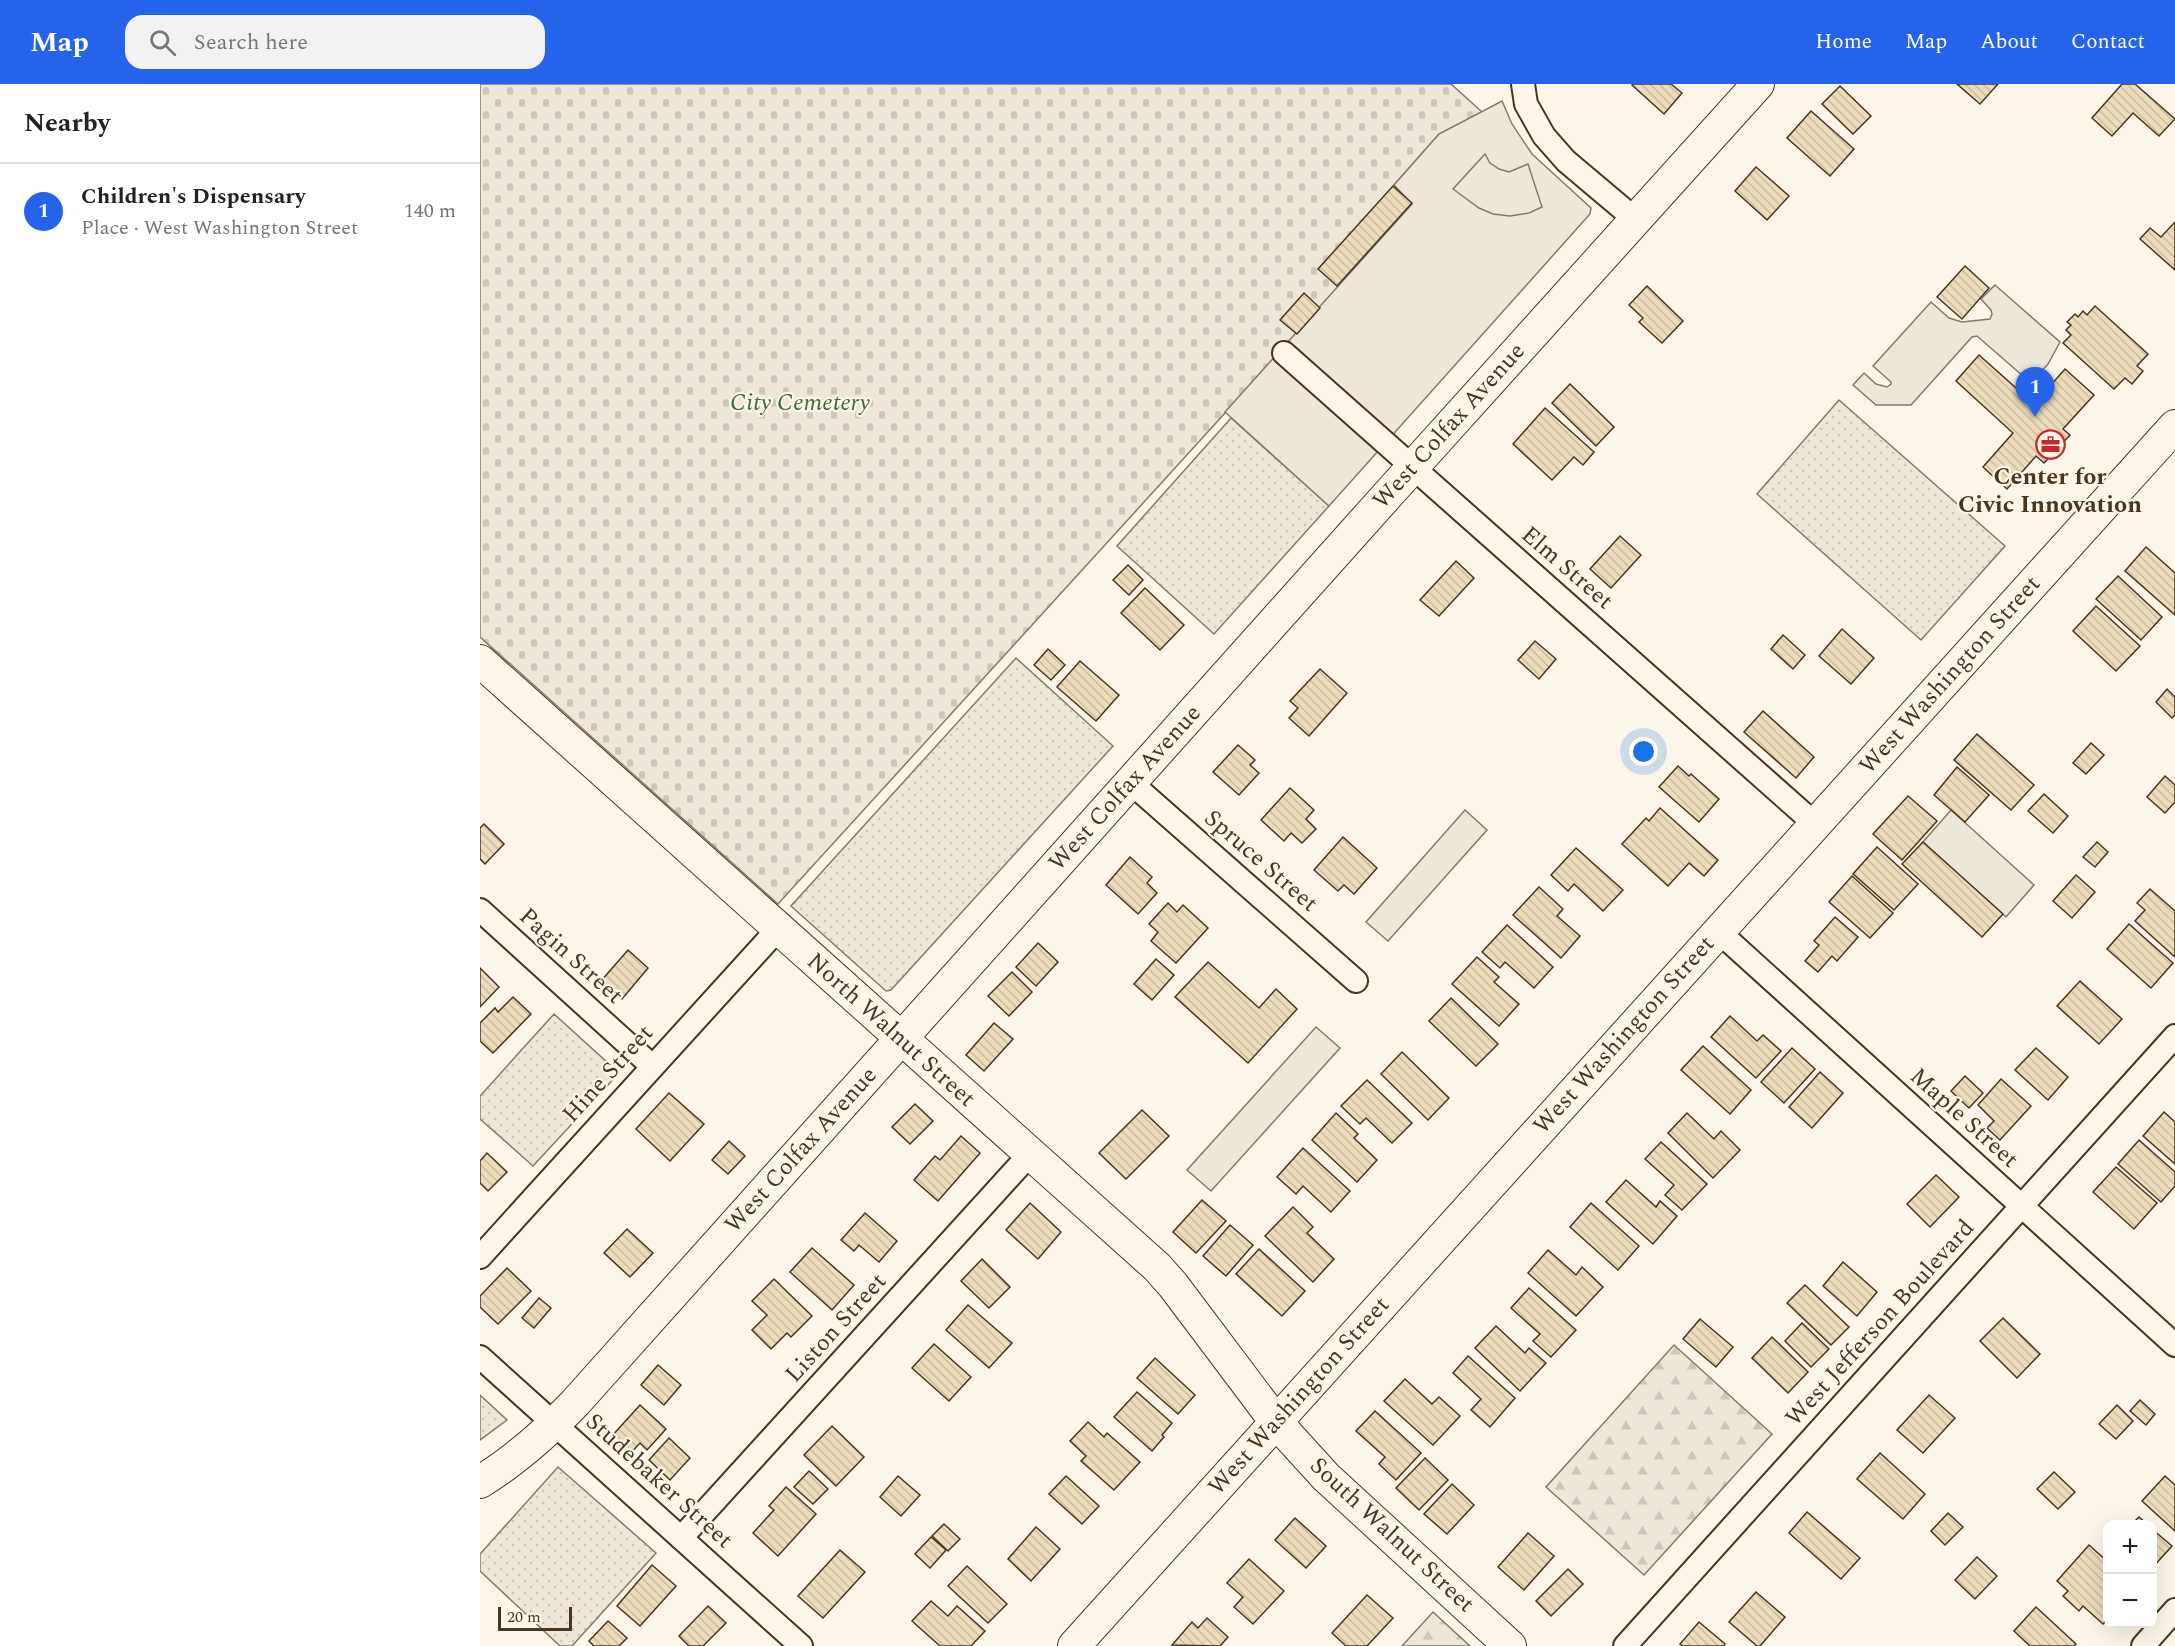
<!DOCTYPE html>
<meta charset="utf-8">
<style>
:root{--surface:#fff;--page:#f2f2f2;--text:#222;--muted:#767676;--line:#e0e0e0;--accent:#2563eb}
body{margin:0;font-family:Spectral,serif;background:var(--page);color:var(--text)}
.controls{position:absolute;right:18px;bottom:18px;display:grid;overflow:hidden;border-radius:12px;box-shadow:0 6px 24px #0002}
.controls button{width:54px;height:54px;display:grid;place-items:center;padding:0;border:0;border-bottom:2px solid var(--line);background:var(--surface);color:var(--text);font:30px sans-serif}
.scale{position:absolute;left:18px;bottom:15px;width:74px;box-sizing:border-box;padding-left:6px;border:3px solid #4a3520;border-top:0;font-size:16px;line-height:21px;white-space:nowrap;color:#4a3520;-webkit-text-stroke:4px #fbf6e9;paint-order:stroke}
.you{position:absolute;left:1164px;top:668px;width:21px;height:21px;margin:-15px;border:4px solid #fff;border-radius:50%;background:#1a73e8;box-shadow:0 0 0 9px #1a73e833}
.badge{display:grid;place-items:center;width:39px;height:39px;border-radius:50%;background:var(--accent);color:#fff;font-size:20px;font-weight:700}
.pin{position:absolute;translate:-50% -50px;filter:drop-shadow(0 2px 3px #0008)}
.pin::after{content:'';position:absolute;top:32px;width:21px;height:18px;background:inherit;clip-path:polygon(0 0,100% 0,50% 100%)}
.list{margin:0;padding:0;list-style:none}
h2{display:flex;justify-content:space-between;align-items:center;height:78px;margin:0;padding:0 24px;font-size:26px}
h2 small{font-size:20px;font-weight:400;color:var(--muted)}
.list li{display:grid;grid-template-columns:39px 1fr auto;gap:18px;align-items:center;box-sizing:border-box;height:96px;padding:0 24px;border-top:2px solid var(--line)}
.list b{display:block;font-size:22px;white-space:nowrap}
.list p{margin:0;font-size:20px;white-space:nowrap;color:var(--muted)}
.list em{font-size:20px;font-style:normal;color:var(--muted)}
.icon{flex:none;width:33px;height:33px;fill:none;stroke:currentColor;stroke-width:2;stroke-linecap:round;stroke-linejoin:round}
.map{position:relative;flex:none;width:1695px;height:1562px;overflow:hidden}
header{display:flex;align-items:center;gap:36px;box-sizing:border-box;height:84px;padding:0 30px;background:var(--accent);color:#fff}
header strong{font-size:28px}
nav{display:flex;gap:33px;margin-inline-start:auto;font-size:21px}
.search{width:420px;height:54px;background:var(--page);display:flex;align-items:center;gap:15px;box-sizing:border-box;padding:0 21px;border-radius:18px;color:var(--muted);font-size:22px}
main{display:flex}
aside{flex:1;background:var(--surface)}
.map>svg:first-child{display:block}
.grass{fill:url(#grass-dots);stroke:#887966;stroke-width:1.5}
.forest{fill:url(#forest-firs);stroke:#887966;stroke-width:1.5}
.cemetery{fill:url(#cemetery-stones);stroke:#887966;stroke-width:1.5}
.park{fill:#ede6d9;stroke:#887966;stroke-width:1.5}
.parking{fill:#ede7d9;stroke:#887966;stroke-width:1.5}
.building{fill:url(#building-back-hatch);stroke:#4a3520;stroke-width:1.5}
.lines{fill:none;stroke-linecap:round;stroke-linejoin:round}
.street-casing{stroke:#4a3520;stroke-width:26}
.secondary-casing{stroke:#4a3520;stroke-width:34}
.street{stroke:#fbf6e9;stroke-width:22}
.secondary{stroke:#fbf6e9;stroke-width:32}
.labels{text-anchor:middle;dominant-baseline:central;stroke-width:4.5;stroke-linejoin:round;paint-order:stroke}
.park-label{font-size:24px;font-style:italic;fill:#436837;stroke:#fbf6e9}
.street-label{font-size:24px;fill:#4a3520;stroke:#fbf6e9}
.poi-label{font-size:24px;font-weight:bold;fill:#4a3520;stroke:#fbf6e9}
</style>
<header>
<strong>Map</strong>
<div class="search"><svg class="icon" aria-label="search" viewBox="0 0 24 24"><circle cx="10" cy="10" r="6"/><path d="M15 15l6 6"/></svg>Search here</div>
<nav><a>Home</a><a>Map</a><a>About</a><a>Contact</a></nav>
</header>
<main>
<aside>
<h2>Nearby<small></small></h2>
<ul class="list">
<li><span class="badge">1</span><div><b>Children's Dispensary</b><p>Place · West Washington Street</p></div><em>140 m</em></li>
</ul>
</aside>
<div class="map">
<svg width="1695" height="1562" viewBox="0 0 1695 1562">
<defs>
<pattern id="grass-dots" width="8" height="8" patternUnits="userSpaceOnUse" patternTransform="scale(1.5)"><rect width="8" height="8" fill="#ede6d9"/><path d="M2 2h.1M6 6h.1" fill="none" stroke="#cdc6ba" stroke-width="1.8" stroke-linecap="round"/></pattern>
<pattern id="forest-firs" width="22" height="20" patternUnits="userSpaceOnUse" patternTransform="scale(1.5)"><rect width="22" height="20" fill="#ede6d9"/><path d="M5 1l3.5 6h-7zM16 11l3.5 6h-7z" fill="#cdc6ba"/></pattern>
<pattern id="cemetery-stones" width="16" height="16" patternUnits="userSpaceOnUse" patternTransform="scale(1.5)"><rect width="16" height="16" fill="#ede6d9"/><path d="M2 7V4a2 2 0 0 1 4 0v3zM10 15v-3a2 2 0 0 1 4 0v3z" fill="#cdc6ba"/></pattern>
<pattern id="building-back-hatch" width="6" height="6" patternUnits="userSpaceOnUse" patternTransform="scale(1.5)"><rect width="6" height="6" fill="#ecdcbc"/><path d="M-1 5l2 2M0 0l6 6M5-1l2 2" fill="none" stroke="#ccbda1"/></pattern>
</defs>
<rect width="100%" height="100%" fill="#fbf6e9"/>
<g class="grass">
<path d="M1359 316 1525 462 1441 556 1277 410Z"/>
<path d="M751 334 849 422 734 550 637 462Z"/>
<path d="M536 574 633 662 411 906 406 907 311 822Z"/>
<path d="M74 930 139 989 53 1082 0 1035V1012Z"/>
<path d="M0 1311 27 1336 0 1356Z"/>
<path d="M78 1383 176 1469 92 1562H80L0 1487V1470Z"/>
</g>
<g class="forest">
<path d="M1194 1261 1292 1350 1164 1491 1066 1403Z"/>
<path d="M953 1528 990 1562H922Z"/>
</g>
<path class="cemetery" d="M0 0H971L1002 28 959 50 914 101 932 120 817 250 298 820 0 553Z"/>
<path class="park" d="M1022 17 1032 40 1052 70 1111 124 1110 130 849 422 745 328 932 120 914 101 959 50Z"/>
<g class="parking">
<path d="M1005 70 1010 79 1019 85 1029 88 1048 80 1062 123 1049 129 1030 132 1013 130 999 124 973 105Z"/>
<path d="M1515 201 1580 258 1568 280 1551 299 1497 252 1492 253 1431 321H1396L1373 301 1384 289 1396 300 1407 303 1411 300V298L1393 282 1451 218 1469 234 1482 238 1510 235 1512 230 1511 226 1501 215Z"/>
<path d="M985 726 1007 746 908 857 886 838Z"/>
<path d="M1471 726 1554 801 1526 833 1443 758Z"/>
<path d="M836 943 860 964 731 1107 707 1086Z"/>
</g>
<g class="building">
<path d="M1153 0H1191L1202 9 1184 30 1152 1Z"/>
<path d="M1477 0H1518L1500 20Z"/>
<path d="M1642 0H1655L1695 35 1679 52 1653 29 1632 52 1612 34Z"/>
<path d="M1360 2 1391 32 1373 50 1342 20Z"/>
<path d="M1331 27 1374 65 1350 92 1307 54Z"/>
<path d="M1276 83 1309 112 1287 136 1255 107Z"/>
<path d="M913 102 932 119 857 202 838 185Z"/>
<path d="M1695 138V186L1660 155 1670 144 1681 153Z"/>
<path d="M1485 182 1509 204 1482 235 1457 213Z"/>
<path d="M1167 202 1203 237 1182 259 1159 238 1163 234 1149 221Z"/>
<path d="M824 209 840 224 817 250 800 236Z"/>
<path d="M1615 222 1668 270 1657 282 1663 287 1652 300 1645 294 1634 305 1583 259 1591 251 1586 246 1591 241 1587 238 1595 230 1598 233 1603 227 1607 231Z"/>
<path d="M1499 271 1554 320 1585 285 1614 311 1583 345 1590 351 1564 379 1556 372 1527 405 1503 383 1533 349 1476 297Z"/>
<path d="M1090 300 1134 343 1116 362 1072 319Z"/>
<path d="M1065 324 1114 368 1103 381 1094 373 1072 396 1033 360Z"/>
<path d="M1140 452 1161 471 1131 504 1110 485Z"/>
<path d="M1666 463 1695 489V531L1645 487Z"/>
<path d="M976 477 994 494 959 532 940 516Z"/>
<path d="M648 481 663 496 649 511 633 496Z"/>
<path d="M1638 492 1682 533 1661 556 1616 515Z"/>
<path d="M665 504 704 541 680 566 641 529Z"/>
<path d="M1616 522 1660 562 1636 587 1593 547Z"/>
<path d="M1362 545 1394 574 1371 600 1339 572Z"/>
<path d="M1303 551 1325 571 1313 585 1291 565Z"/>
<path d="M1055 557 1076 575 1059 595 1038 576Z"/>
<path d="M568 565 585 581 571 596 554 581Z"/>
<path d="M600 577 639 611 616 637 577 603Z"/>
<path d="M840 585 867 609 829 652 809 634 818 624 810 617Z"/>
<path d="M1687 605 1695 613V631L1692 634 1676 618Z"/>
<path d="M1283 627 1334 673 1316 694 1264 648Z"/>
<path d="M1497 650 1554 701 1531 726 1474 676Z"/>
<path d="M1611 659 1624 671 1606 690 1593 679Z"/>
<path d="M758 661 775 676 770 681 779 689 759 711 733 688Z"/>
<path d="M1198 682 1209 692 1211 690 1239 715 1219 738 1179 703Z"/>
<path d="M1477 683 1509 711 1485 738 1454 711Z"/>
<path d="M1685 692 1695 701V718L1685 729 1667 713Z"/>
<path d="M810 704 834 726 826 735 836 745 822 759 811 749 804 757 781 736Z"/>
<path d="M1564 710 1588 732 1573 749 1548 727Z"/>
<path d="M1428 712 1457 737 1422 776 1393 750Z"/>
<path d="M1180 724 1238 776 1224 792 1209 779 1188 802 1142 760 1166 734 1169 737Z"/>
<path d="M4 740 24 760 5 780 0 775V744Z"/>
<path d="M863 753 897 784 874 810 864 801 858 807 834 786Z"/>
<path d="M1443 758 1523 830 1502 853 1422 780Z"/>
<path d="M1617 758 1628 768 1615 783 1603 773Z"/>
<path d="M1397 763 1438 800 1414 826 1373 790Z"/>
<path d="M1096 764 1143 806 1123 827 1094 800 1088 807 1071 791Z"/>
<path d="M650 773 672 793 667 799 677 809 658 830 626 801Z"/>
<path d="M1596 791 1615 808 1592 834 1573 817Z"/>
<path d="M1372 792 1413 829 1390 854 1349 818Z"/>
<path d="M1059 803 1083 825 1077 832 1100 852 1081 874 1033 831Z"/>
<path d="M1670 805 1695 827V873L1655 837 1665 826 1657 819Z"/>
<path d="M688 819 697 828 703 821 728 844 696 879 671 857 678 848 669 840Z"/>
<path d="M1355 833 1378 853 1357 877 1352 872 1338 888 1325 877 1339 861 1334 857Z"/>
<path d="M1649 840 1693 879 1671 904 1627 865Z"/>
<path d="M1027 841 1073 883 1054 904 1025 878 1020 884 1002 868Z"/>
<path d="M558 859 578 878 556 902 536 883Z"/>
<path d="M148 866 168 884 142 915 121 897Z"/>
<path d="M997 873 1019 893 1014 898 1039 920 1019 942 972 900Z"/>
<path d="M676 875 694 891 672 916 654 900Z"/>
<path d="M728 878 779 924 796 905 817 925 768 979 695 913Z"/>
<path d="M0 884 19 903 0 923Z"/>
<path d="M532 888 552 908 529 932 508 912Z"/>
<path d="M1600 897 1642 935 1619 960 1577 922Z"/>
<path d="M33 913 51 930 13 969 0 957V939L15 924 18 928Z"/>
<path d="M971 914 1018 960 996 982 949 937Z"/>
<path d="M1250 932 1277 957 1283 951 1301 967 1276 994 1231 953Z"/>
<path d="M514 939 533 955 504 987 486 971Z"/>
<path d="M1223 962 1271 1006 1250 1030 1201 986Z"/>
<path d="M1312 964 1335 985 1304 1019 1281 998Z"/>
<path d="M1556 964 1588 993 1568 1016 1535 986Z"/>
<path d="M922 968 969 1014 948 1036 901 990Z"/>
<path d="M1340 988 1363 1009 1332 1044 1309 1023Z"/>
<path d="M1485 992 1503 1009 1489 1024 1471 1007Z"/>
<path d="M1521 995 1551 1022 1520 1056 1507 1044 1514 1037 1498 1021Z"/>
<path d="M887 996 932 1039 912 1059 886 1034 880 1040 861 1022Z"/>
<path d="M189 1009 224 1040 190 1077 156 1045Z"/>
<path d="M435 1020 453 1037 430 1060 412 1043Z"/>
<path d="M662 1026 689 1052 646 1095 619 1069Z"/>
<path d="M1684 1028 1695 1038V1080L1663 1052Z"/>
<path d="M856 1029 878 1050 874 1054 897 1076 877 1098 832 1056Z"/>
<path d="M1207 1029 1234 1055 1241 1047 1260 1066 1233 1094 1188 1049Z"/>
<path d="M481 1052 500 1069 458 1117 434 1096 455 1072 460 1076Z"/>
<path d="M1659 1056 1695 1088V1102L1681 1118 1638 1080Z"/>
<path d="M249 1057 265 1072 248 1090 232 1076Z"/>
<path d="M1181 1058 1227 1100 1202 1126 1185 1111 1194 1101 1165 1075Z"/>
<path d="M823 1064 870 1107 851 1128 823 1102 816 1110 797 1093Z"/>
<path d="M7 1069 27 1088 8 1107 0 1099V1077Z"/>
<path d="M1636 1083 1677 1119 1654 1145 1613 1108Z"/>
<path d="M1456 1091 1479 1113 1450 1143 1427 1120Z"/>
<path d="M1146 1096 1176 1123 1180 1117 1197 1132 1173 1160 1126 1118Z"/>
<path d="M722 1116 746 1137 716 1169 693 1148Z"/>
<path d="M550 1119 581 1148 558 1175 526 1146Z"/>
<path d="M1111 1119 1159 1162 1138 1186 1090 1143Z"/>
<path d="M813 1123 833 1143 827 1149 854 1175 833 1198 785 1152Z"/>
<path d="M385 1129 417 1157 399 1178 379 1161 374 1167 361 1156Z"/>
<path d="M750 1141 773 1161 746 1192 723 1172Z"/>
<path d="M147 1145 173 1169 150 1193 124 1169Z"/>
<path d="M332 1164 374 1201 352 1226 310 1188Z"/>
<path d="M779 1165 825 1207 802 1232 756 1190Z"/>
<path d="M1068 1166 1096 1191 1102 1183 1123 1203 1096 1232 1048 1189Z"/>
<path d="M502 1175 530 1203 509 1224 481 1197Z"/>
<path d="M1363 1178 1397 1208 1377 1232 1343 1202Z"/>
<path d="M27 1184 51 1207 18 1240 0 1223V1212Z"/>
<path d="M294 1195 332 1232 311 1253 307 1249 291 1265 272 1246 287 1231 272 1217Z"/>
<path d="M1325 1201 1369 1243 1351 1261 1307 1219Z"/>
<path d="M1049 1204 1096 1246 1071 1273 1053 1257 1060 1250 1031 1224Z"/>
<path d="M59 1214 71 1224 54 1244 42 1234Z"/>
<path d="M488 1221 532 1259 509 1284 466 1246Z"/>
<path d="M1523 1234 1560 1270 1537 1294 1500 1257Z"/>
<path d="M1220 1235 1253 1263 1236 1283 1203 1255Z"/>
<path d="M1322 1239 1349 1265 1331 1283 1305 1257Z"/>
<path d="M1016 1242 1045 1269 1049 1264 1066 1279 1040 1307 995 1264Z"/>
<path d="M1292 1253 1328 1288 1308 1309 1272 1274Z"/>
<path d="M454 1260 491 1293 469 1317 432 1284Z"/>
<path d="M988 1272 1035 1314 1010 1343 991 1326 1001 1315 973 1289Z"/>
<path d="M675 1274 715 1311 698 1330 657 1294Z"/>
<path d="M178 1281 201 1301 184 1321 161 1301Z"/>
<path d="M925 1295 952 1320 959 1313 980 1332 953 1361 904 1317Z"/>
<path d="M657 1308 692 1339 682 1351 684 1353 672 1367 634 1333Z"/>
<path d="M1449 1311 1475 1334 1443 1369 1417 1346Z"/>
<path d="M1660 1316 1675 1330 1666 1341 1650 1327Z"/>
<path d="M160 1321 186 1345 167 1366 160 1359 150 1370 131 1353Z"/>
<path d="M1637 1321 1653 1337 1636 1355 1619 1340Z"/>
<path d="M895 1327 941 1369 916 1396 899 1380 905 1373 876 1347Z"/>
<path d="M608 1338 624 1353 627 1349 660 1378 634 1406 601 1377 606 1372 590 1357Z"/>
<path d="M352 1342 384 1373 356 1402 324 1371Z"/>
<path d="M189 1354 210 1374 190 1396 169 1376Z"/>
<path d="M1400 1369 1445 1410 1423 1435 1377 1395Z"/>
<path d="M945 1374 968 1396 939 1426 916 1404Z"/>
<path d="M329 1387 348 1405 333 1420 314 1403Z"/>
<path d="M1574 1388 1595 1408 1578 1425 1557 1405Z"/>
<path d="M418 1392 440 1411 421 1432 400 1413Z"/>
<path d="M586 1392 619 1422 602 1440 569 1410Z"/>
<path d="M1685 1392 1695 1401V1447L1662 1417Z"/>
<path d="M972 1400 994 1421 967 1450 944 1430Z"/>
<path d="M306 1403 336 1430 298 1472 273 1449 294 1426 289 1422Z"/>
<path d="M1327 1428 1380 1474 1361 1495 1309 1449Z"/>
<path d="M1468 1429 1483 1443 1465 1461 1451 1447Z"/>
<path d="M1659 1433 1667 1440H1652Z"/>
<path d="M815 1434 846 1462 826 1484 795 1456Z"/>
<path d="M464 1440 480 1455 468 1467 452 1452Z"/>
<path d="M556 1443 580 1465 551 1497 528 1475Z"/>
<path d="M1672 1445 1692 1462 1672 1484Z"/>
<path d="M1048 1449 1074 1472 1044 1506 1018 1483Z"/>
<path d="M451 1453 466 1466 450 1484 435 1470Z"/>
<path d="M1609 1461 1628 1478V1535L1623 1540 1603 1522 1599 1527 1583 1512 1588 1507 1577 1497Z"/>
<path d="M360 1466 385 1488 343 1534 318 1512Z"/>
<path d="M1497 1473 1517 1492 1495 1515 1475 1496Z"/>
<path d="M769 1475 804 1507 773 1540 754 1523 763 1513 747 1499Z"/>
<path d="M172 1481 196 1502 160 1542 137 1522Z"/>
<path d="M487 1482 527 1520 508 1539 468 1502Z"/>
<path d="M1088 1485 1103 1500 1071 1532 1056 1517Z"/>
<path d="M1276 1508 1305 1533 1280 1562H1277L1249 1538Z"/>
<path d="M887 1511 913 1534 887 1562H866L852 1549Z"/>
<path d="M451 1517 468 1532 477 1522 505 1547 491 1562H460L432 1537Z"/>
<path d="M228 1522 246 1539 223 1562H209L199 1552Z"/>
<path d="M1556 1523 1596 1560 1594 1562H1550L1534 1547Z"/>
<path d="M727 1534 748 1553 740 1562 692 1561 712 1538 718 1544Z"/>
<path d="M128 1537 147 1554 139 1562H114L109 1557Z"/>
<path d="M1219 1538 1245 1560 1244 1562H1203L1200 1560Z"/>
</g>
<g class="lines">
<defs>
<g id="street">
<path d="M1043 0 1046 20 1064 52 1086 77 1156 136"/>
<path d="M804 269 1335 740"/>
<path d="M650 698 876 897"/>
<path d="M0 826 172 982"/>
<path d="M1238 847 1695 1261"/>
<path d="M0 1173 298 845"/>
<path d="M0 1273 321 1562"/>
<path d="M201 1454 550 1070"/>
<path d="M1145 1562 1695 952"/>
<path d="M1663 1562 1695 1526"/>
</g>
<g id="secondary">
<path d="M0 577 677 1183 693 1201 796 1338 846 1393 1030 1562"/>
<path d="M0 1398C36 1376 66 1349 95 1319L912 406 1278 0"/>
<path d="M594 1562 1695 342"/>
</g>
</defs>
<use href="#street" class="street-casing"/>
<use href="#secondary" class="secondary-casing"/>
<use href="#street" class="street"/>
<use href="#secondary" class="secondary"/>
</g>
<defs>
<symbol id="office-ring" viewBox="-11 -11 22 22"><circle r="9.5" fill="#fbf6e9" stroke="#c62828" stroke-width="1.5"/><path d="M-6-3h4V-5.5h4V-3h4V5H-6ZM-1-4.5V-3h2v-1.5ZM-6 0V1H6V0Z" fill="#c62828"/></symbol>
</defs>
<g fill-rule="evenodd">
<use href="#office-ring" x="1554" y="344" width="33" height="33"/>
</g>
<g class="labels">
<g class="park-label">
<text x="320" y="319">City Cemetery</text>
</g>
<g class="street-label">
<text transform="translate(969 342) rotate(-48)">West Colfax Avenue</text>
<text transform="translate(1087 484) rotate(41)">Elm Street</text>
<text transform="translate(1470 591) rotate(-48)">West Washington Street</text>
<text transform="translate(645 704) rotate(-48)">West Colfax Avenue</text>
<text transform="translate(781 777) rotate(41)">Spruce Street</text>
<text transform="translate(91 872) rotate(42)">Pagin Street</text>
<text transform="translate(411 946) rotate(42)">North Walnut Street</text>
<text transform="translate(1144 951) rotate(-48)">West Washington Street</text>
<text transform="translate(128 990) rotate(-48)">Hine Street</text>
<text transform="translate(1484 1034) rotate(42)">Maple Street</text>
<text transform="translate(321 1066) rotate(-48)">West Colfax Avenue</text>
<text transform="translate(1400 1239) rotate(-48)">West Jefferson Boulevard</text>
<text transform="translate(356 1244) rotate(-48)">Liston Street</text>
<text transform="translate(819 1312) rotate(-48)">West Washington Street</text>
<text transform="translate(179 1397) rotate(42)">Studebaker Street</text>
<text transform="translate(912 1451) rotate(43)">South Walnut Street</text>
</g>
<g class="poi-label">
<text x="1570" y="393">Center for<tspan x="1570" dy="28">Civic Innovation</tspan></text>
</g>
</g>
</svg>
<div class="controls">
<button>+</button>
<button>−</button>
</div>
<div class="scale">20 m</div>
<div class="you"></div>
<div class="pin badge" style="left:1555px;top:333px">1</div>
</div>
</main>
